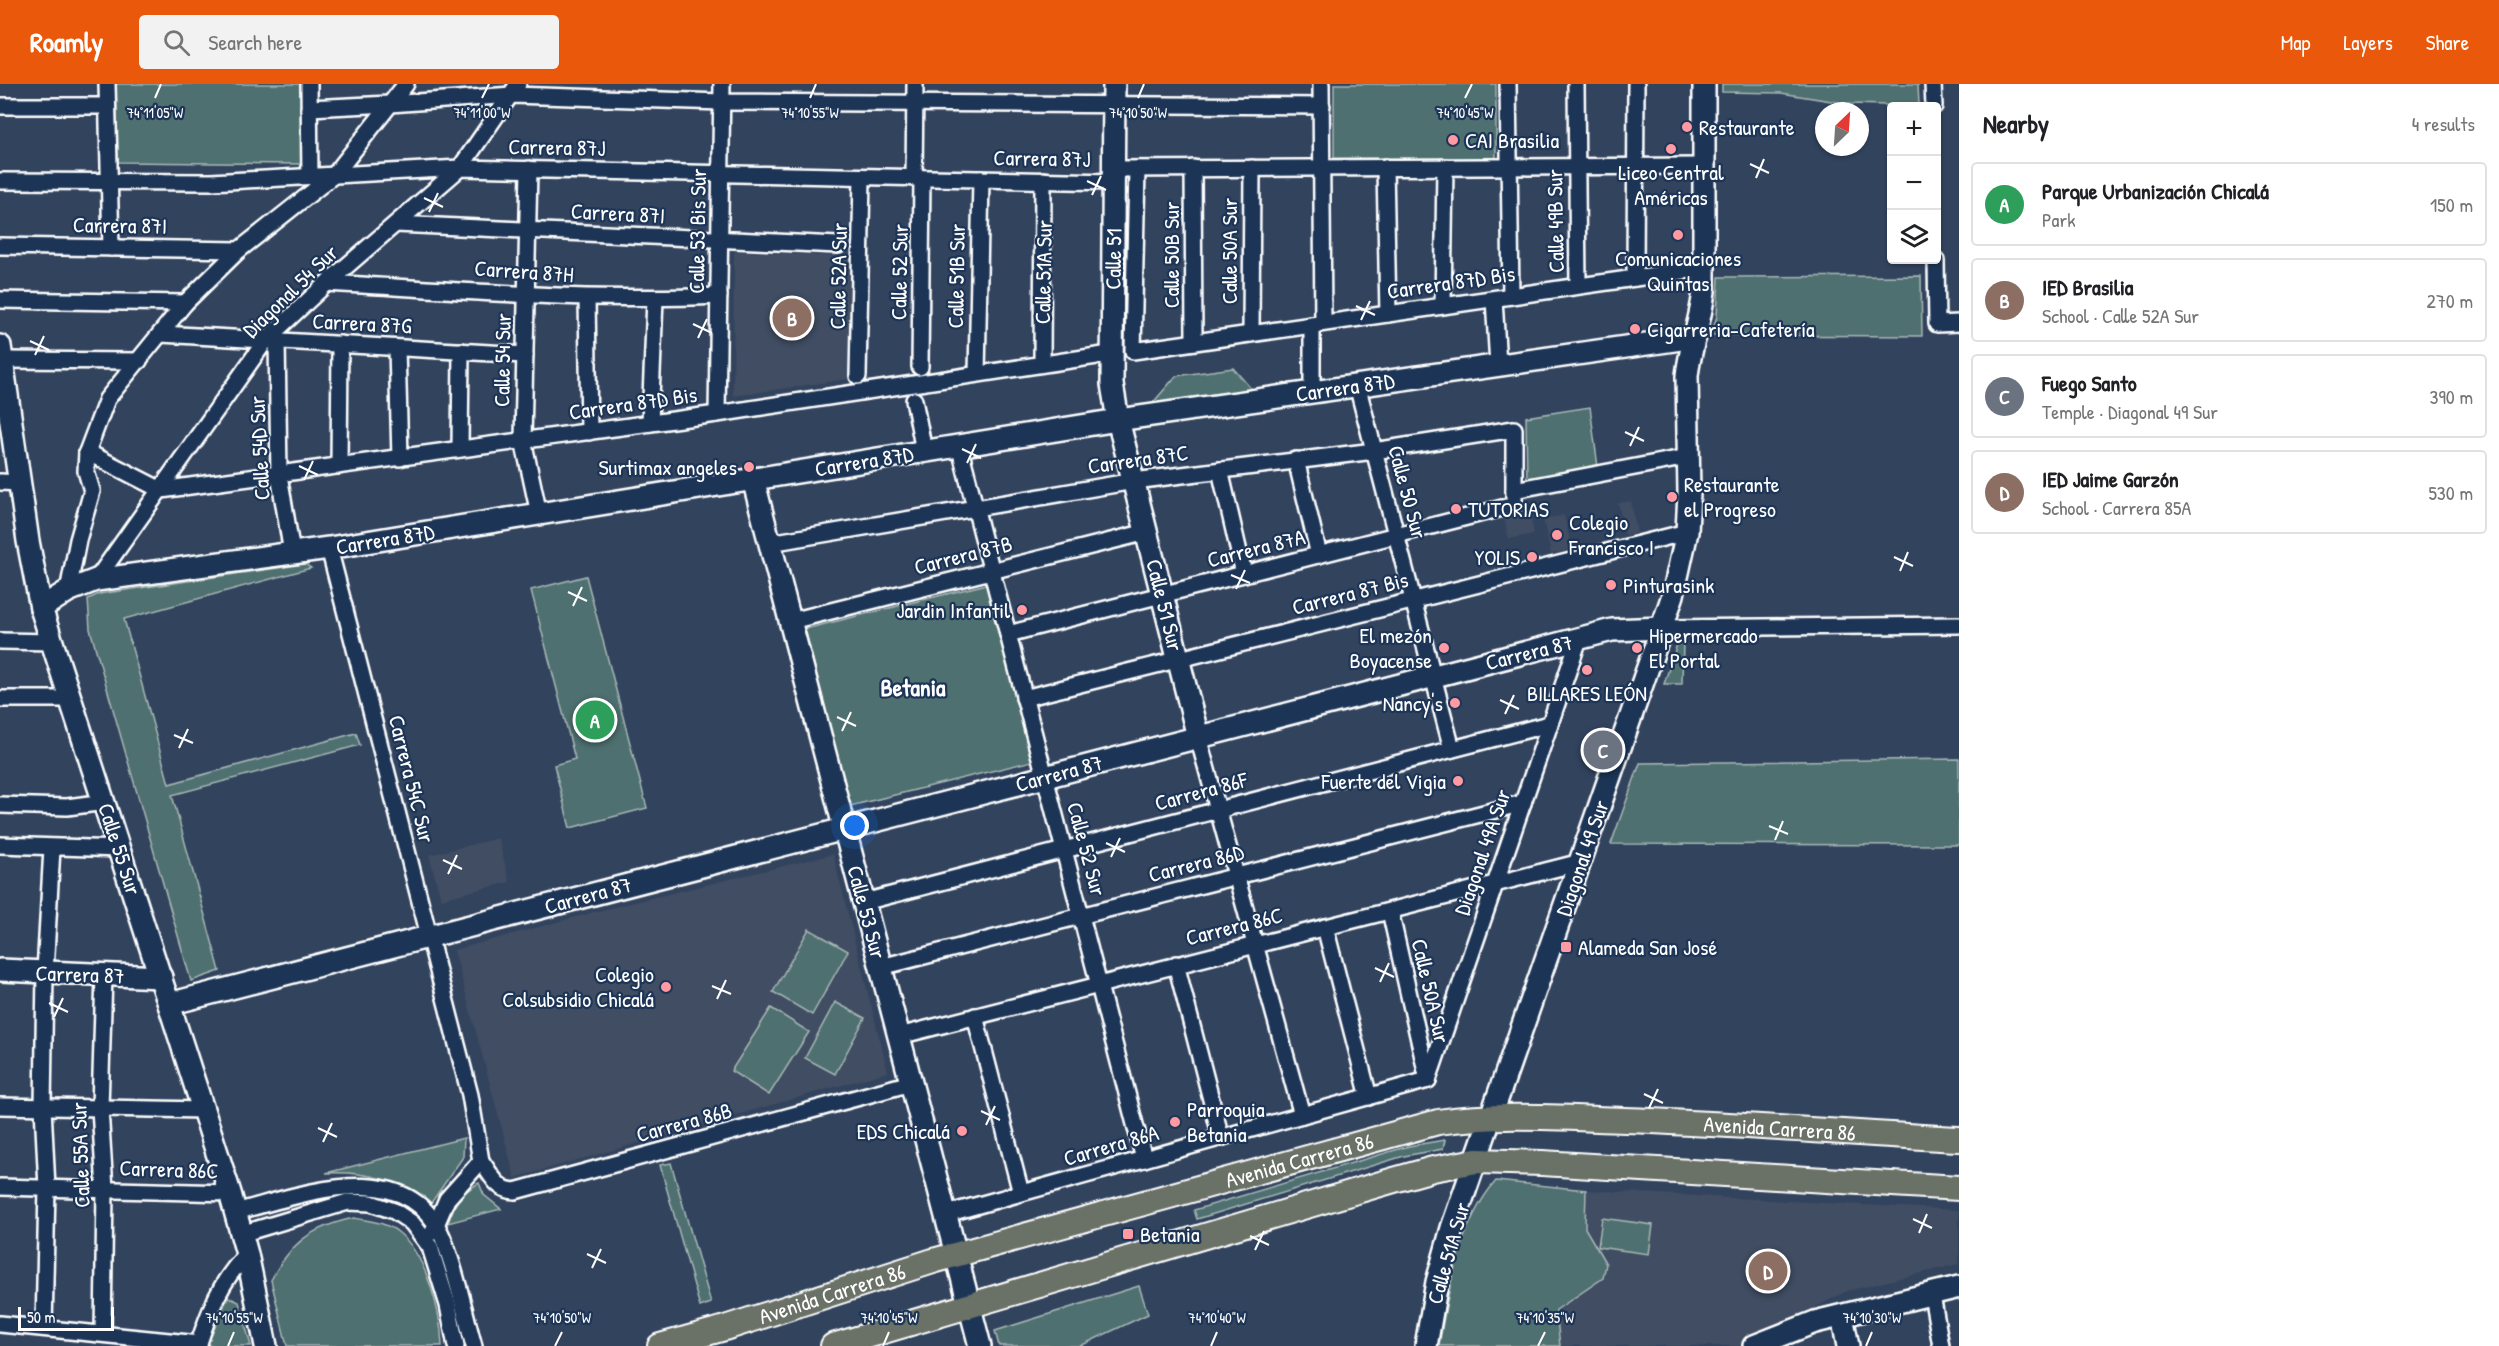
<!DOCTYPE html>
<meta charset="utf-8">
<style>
:root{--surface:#fff;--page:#f2f2f2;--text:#202124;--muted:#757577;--line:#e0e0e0;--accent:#ea580c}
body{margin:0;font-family:"Patrick Hand",sans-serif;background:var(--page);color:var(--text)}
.controls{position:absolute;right:18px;top:18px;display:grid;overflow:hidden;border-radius:6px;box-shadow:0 2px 4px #0004}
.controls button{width:54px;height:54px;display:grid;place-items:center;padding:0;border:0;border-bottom:2px solid var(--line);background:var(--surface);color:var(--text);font:30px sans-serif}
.compass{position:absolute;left:1815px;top:18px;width:54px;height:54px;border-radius:50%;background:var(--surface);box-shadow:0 2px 4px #0004;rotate:25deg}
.scale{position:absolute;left:18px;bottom:15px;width:96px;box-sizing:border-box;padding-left:6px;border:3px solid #fff;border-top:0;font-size:16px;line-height:21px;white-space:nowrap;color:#fff;-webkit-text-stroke:4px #1d3557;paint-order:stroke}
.you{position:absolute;left:855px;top:742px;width:21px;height:21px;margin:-15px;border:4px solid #fff;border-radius:50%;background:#1a73e8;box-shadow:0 0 0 9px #1a73e833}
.badge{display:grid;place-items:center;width:39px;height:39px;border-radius:50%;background:var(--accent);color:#fff;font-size:20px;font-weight:700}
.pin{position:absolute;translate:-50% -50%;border:3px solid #fff;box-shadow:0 2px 6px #0006}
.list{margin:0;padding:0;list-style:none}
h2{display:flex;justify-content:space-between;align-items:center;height:78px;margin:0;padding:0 24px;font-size:26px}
h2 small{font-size:20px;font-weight:400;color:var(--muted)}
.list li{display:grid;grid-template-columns:39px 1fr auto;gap:18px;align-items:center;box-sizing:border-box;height:84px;margin:0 12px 12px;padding:0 12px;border:2px solid var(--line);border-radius:6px}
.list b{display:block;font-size:22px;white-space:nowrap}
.list p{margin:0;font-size:20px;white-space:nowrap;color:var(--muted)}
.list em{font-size:20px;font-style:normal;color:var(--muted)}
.icon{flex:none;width:33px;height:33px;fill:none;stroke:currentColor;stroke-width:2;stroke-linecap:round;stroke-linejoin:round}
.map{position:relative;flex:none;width:1959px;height:1262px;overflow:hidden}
header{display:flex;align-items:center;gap:36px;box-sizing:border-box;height:84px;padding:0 30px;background:var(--accent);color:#fff}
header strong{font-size:28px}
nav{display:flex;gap:33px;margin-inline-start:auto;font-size:21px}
.search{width:420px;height:54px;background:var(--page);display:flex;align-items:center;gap:15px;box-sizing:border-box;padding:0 21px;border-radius:6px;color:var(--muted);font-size:22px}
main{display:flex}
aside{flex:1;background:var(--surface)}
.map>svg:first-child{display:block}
.built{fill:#414d62}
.green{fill:#50706f;stroke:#a8b8b7;stroke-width:1.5}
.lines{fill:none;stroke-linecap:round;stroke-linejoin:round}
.street-casing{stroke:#fff;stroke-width:20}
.secondary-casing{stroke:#fff;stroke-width:26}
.primary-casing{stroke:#fff;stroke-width:28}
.street{stroke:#1d3557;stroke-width:15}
.secondary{stroke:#1d3557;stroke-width:21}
.primary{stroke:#6a7166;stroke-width:24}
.ticks{fill:none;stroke:#fff;stroke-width:2}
.poi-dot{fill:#ff9aa2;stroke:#1d3557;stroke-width:2}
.labels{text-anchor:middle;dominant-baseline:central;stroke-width:4.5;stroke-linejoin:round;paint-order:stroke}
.poi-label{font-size:22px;fill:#fff;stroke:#1d3557;text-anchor:start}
.street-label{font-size:22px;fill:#fff;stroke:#1d3557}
.neighbourhood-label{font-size:24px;font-weight:bold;fill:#fff;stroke:#1d3557}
.ticks-label{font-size:15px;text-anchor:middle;fill:#fff;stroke:#1d3557;stroke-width:4.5;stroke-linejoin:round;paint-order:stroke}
</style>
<header>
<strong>Roamly</strong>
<div class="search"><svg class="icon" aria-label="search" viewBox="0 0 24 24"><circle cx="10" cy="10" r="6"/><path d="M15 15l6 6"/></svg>Search here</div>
<nav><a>Map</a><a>Layers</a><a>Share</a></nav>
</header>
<main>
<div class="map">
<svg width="1959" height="1262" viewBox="0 0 1959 1262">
<rect width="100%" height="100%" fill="#32435e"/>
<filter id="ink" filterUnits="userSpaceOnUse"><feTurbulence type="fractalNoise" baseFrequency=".0167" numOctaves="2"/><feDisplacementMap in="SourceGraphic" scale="12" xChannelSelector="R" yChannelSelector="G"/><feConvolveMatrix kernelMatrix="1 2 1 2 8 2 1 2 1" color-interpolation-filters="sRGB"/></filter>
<g filter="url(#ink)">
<g class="built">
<path d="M734 167 851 173 848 295 733 312Z"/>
<path d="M1631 417 1637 449 1625 451 1618 419Z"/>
<path d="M1529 425 1534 450 1509 455 1503 430Z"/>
<path d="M1564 431 1572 466 1551 470 1543 436Z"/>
<path d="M498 754 510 798 441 815 429 771Z"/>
<path d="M833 770 888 988 515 1094 454 866 598 827Z"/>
<path d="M1586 1106 1959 1126V1180L1847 1207 1741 1262H1560L1556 1226 1603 1194 1606 1180 1585 1144Z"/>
</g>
<g class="green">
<path d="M116 0H301L302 80 118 78Z"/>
<path d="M1334 0H1496V75L1334 74Z"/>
<path d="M1722 0H1918L1919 22 1850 20 1781 9 1722 8Z"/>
<path d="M1921 192 1922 252 1711 251 1717 232 1719 193Z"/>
<path d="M1233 284 1253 307 1151 321 1176 292Z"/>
<path d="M1590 323 1598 383 1527 398 1526 333Z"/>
<path d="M305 480 311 484 124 535 169 700 356 649 360 661 172 711 220 887 191 897 90 545 88 515 99 510Z"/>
<path d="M586 492 647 724 570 744 554 681 575 675 531 506Z"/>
<path d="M987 500 1032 677 850 722 805 545Z"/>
<path d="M1678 557 1683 559 1682 600H1664Z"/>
<path d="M1959 675V761L1611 760 1640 679Z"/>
<path d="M809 845 848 867 812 931 773 908Z"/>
<path d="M835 918 865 934 835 990 805 974Z"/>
<path d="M771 924 809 948 769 1011 731 987Z"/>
<path d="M464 1054 463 1073 431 1119C395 1096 368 1087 326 1089Z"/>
<path d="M1445 1056 1443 1065 1404 1072 1197 1135 1194 1126 1409 1062Z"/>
<path d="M671 1079 711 1219 700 1223 660 1081Z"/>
<path d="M1496 1097 1586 1106 1585 1144 1606 1180 1603 1194 1556 1226 1560 1262H1439C1448 1208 1459 1139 1496 1097Z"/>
<path d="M479 1099 484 1111 501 1125 448 1139C456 1117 458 1111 479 1099Z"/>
<path d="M354 1134C368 1137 386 1138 398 1148 426 1170 441 1228 442 1262H287L271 1196C291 1158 312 1143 354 1134Z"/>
<path d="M1602 1134 1653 1141 1649 1170 1598 1163Z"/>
<path d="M1139 1202 1148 1230 1080 1262H999L995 1247Z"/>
<path d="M228 1213 239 1218 251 1262H207Z"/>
</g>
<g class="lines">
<defs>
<g id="street">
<path d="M107 0 111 164"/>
<path d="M309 0 310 93"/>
<path d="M1321 0 1323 239"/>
<path d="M1508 0 1511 212"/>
<path d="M1576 0 1578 202"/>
<path d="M1933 0 1934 22"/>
<path d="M0 22H107"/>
<path d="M309 24 390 20 512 11 722 18 1322 22"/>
<path d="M1385 83 1388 230"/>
<path d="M1193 84 1194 258"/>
<path d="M529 85 523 356 539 430"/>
<path d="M1113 85 1704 82"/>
<path d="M1137 85 1133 267 1704 184"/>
<path d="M914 94 915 0"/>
<path d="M0 97 211 98 460 84 1113 98"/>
<path d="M396 140 838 161"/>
<path d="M0 162 239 166"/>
<path d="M1936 176 1937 240 1959 239"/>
<path d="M1635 194 1636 0"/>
<path d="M327 199C457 206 588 218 719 212"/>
<path d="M587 214 589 348"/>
<path d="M1494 215 1498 281"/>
<path d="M0 216 185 219"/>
<path d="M1443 222 1445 83"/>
<path d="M161 250 525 271"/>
<path d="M1251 250 1252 84"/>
<path d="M277 257 279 391 292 469"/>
<path d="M397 264 400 374"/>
<path d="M3 276 139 277"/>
<path d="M1042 280 1043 96"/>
<path d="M920 283 922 94"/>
<path d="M977 290 981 95"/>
<path d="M858 292 862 93"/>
<path d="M1357 301 1452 665"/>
<path d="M1312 308V241"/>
<path d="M914 316 924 367"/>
<path d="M717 330 722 0"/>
<path d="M650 339 655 215"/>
<path d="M959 361 1144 1075"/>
<path d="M460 365 461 267"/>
<path d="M87 368 161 406 717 330 1110 270"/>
<path d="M1296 376 1319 471"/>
<path d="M339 382 340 260"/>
<path d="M1220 386 1244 490"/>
<path d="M0 398 21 399"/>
<path d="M1514 406 1688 373"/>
<path d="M770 459 1134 397 1374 367 1514 345V421L1008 550"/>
<path d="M329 464 470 1011 481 1077"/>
<path d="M96 496 266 256 327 199 460 84 518 0"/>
<path d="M68 507 78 456 92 407 86 387 87 368 107 315 185 219 239 166 335 90 406 0"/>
<path d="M791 537 1147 448"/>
<path d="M1662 544 1959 541"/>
<path d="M0 557 53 558"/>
<path d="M1024 614 1687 448"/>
<path d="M0 615H72"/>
<path d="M1198 653 1302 1031"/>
<path d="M0 721 67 723 105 718"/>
<path d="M0 761 120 765"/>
<path d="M864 818 1549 640"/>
<path d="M1390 827 1428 996"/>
<path d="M1325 843 1369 1013"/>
<path d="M1176 880 1221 1054"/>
<path d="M881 883 1523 719"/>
<path d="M975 932 1021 1109"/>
<path d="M899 952 1581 778"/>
<path d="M1428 996 1579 555"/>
<path d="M0 1022 203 1026"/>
<path d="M481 1077C492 1091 496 1106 515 1107L911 999"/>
<path d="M0 1103 230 1109"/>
<path d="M235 1128C299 1112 405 1069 442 1152 456 1184 464 1228 474 1262"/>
<path d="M946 1130 1428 996"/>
<path d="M433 1148 447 1115 481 1077"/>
<path d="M241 1150 348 1118 371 1119 394 1127 412 1139 430 1163 448 1221 456 1262"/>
<path d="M1932 1211 1941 1262"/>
<path d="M0 1240 199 1260"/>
<path d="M44 1244 47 1104 43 1023 45 888 52 764"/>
<path d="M103 1249 105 1106 100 1024 104 891"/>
<path d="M198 1262C209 1227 221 1196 247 1170"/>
</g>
<g id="secondary">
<path d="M1114 0 1112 300 1118 336 1198 653"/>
<path d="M0 262 28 457 41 524 230 1109 247 1170 266 1262"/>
<path d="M753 395 980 1262"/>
<path d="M41 524 68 507 96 496 329 464 1118 336 1695 253"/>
<path d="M0 886 161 893"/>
<path d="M169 920 1612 546 1662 544"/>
<path d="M1842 1232 1848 1262"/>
<path d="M1426 1262 1437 1198 1452 1144 1660 549 1673 511 1687 448 1689 409 1687 292C1690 263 1701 236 1704 207V0"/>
<path d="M1754 1262 1815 1238 1959 1203"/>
</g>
<g id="primary">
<path id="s1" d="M660 1262 725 1244 933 1177 1438 1038C1501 1029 1563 1034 1625 1036 1737 1040 1848 1049 1959 1055"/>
<path d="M833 1262 1394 1096 1433 1085 1476 1077 1542 1079 1959 1104"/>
</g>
</defs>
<use href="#street" class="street-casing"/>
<use href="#secondary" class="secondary-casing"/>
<use href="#primary" class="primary-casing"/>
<use href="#street" class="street"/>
<use href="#secondary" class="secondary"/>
<use href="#primary" class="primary"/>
</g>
</g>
<path class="ticks" d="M155 14 161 0M482 14 489 0M810 14 816 0M1138 14 1144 0M1465 14 1472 0M1750 80 1769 89M1756 94 1764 75M1087 97 1106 106M1092 111 1101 92M424 114 443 123M429 128 438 109M1356 222 1375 231M1361 236 1370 217M693 240 712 249M698 254 707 235M30 257 49 266M35 271 44 252M1625 348 1644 357M1630 362 1639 343M962 365 981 374M967 379 976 360M299 382 318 391M304 396 313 377M1894 473 1913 482M1900 487 1908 468M1231 491 1250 499M1236 505 1245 486M568 508 587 517M573 522 582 503M1500 616 1519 625M1505 630 1514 611M837 633 856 642M842 647 851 628M174 651 193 659M179 664 188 645M1769 742 1788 750M1775 756 1783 737M1106 759 1125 768M1111 773 1120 754M443 776 462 785M448 790 457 771M1375 884 1394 893M1380 898 1389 879M712 902 731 910M717 915 726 896M49 919 68 928M54 933 63 914M1644 1010 1663 1019M1649 1024 1658 1005M981 1027 1000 1036M986 1041 995 1022M318 1044 337 1053M323 1058 332 1039M1913 1135 1932 1144M1919 1149 1927 1130M1250 1152 1269 1161M1255 1166 1264 1147M587 1170 606 1179M592 1184 601 1165M228 1262 234 1248M555 1262 562 1248M883 1262 889 1248M1211 1262 1217 1248M1538 1262 1545 1248M1866 1262 1872 1248"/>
<g class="poi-dot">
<circle cx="1687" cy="43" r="6"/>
<circle cx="1453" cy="56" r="6"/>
<circle cx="1671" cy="65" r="6"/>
<circle cx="1678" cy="151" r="6"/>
<circle cx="1635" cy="245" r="6"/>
<circle cx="749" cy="383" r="6"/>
<circle cx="1672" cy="413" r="6"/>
<circle cx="1456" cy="425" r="6"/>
<circle cx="1557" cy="451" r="6"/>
<circle cx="1532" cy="473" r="6"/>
<circle cx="1611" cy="501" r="6"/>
<circle cx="1022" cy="526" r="6"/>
<circle cx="1444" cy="564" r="6"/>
<circle cx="1637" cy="564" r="6"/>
<circle cx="1587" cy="586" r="6"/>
<circle cx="1455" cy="619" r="6"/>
<circle cx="1458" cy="697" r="6"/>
<rect x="1560" y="857" width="12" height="12" rx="3"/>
<circle cx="666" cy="903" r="6"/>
<circle cx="1175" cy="1038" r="6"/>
<circle cx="962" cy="1047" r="6"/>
<rect x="1122" y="1144" width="12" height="12" rx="3"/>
</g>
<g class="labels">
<g class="poi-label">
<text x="1699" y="43">Restaurante</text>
<text x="1465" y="56">CAI Brasilia</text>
<text x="1671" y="88" text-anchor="middle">Liceo Central<tspan x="1671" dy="25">Américas</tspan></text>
<text x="1678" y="174" text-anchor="middle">Comunicaciones<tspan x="1678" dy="25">Quintas</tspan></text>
<text x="1647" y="245">Cigarreria-Cafetería</text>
<text x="737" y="383" text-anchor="end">Surtimax angeles</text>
<text x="1684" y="400">Restaurante<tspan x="1684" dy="25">el Progreso</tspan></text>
<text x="1468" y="425">TUTORIAS</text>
<text x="1569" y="438">Colegio<tspan x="1569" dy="25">Francisco I</tspan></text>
<text x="1520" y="473" text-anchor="end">YOLIS</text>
<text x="1623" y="501">Pinturasink</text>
<text x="1010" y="526" text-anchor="end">Jardin Infantil</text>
<text x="1432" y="551" text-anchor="end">El mezón<tspan x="1432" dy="25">Boyacense</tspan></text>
<text x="1649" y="551">Hipermercado<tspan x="1649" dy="25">El Portal</tspan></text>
<text x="1587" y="609" text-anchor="middle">BILLARES LEÓN</text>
<text x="1443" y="619" text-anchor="end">Nancy's</text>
<text x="1446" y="697" text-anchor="end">Fuerte del Vigia</text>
<text x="1578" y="863">Alameda San José</text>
<text x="654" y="890" text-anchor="end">Colegio<tspan x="654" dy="25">Colsubsidio Chicalá</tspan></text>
<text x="1187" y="1025">Parroquia<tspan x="1187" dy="25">Betania</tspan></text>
<text x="950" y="1047" text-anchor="end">EDS Chicalá</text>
<text x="1140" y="1150">Betania</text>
</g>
<g class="street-label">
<text transform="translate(557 63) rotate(1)">Carrera 87J</text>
<text transform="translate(1042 74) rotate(1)">Carrera 87J</text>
<text transform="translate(618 129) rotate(3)">Carrera 87I</text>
<text transform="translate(1555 137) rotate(-91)">Calle 49B Sur</text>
<text transform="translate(120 141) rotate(1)">Carrera 87I</text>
<text transform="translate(697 147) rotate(-89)">Calle 53 Bis Sur</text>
<text transform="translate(1229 167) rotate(-90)">Calle 50A Sur</text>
<text transform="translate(1171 171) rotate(-90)">Calle 50B Sur</text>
<text transform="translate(1113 175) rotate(-89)">Calle 51</text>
<text transform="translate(524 187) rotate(4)">Carrera 87H</text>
<text transform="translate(899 188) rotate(-89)">Calle 52 Sur</text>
<text transform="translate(1043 188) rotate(-89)">Calle 51A Sur</text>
<text transform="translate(838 192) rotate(-89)">Calle 52A Sur</text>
<text transform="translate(956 192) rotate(-89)">Calle 51B Sur</text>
<text transform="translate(1451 198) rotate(-8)">Carrera 87D Bis</text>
<text transform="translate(290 207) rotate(-44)">Diagonal 54 Sur</text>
<text transform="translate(362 239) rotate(3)">Carrera 87G</text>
<text transform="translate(502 276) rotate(-89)">Calle 54 Sur</text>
<text transform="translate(1345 303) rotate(-8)">Carrera 87D</text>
<text transform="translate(633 319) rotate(-8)">Carrera 87D Bis</text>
<text transform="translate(259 364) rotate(-93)">Calle 54D Sur</text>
<text transform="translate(1138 375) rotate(-8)">Carrera 87C</text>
<text transform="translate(864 377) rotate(-9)">Carrera 87D</text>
<text transform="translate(1408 408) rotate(75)">Calle 50 Sur</text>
<text transform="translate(385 455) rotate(-9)">Carrera 87D</text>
<text transform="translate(1256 464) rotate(-14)">Carrera 87A</text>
<text transform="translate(963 471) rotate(-14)">Carrera 87B</text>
<text transform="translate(1350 509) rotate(-14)">Carrera 87 Bis</text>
<text transform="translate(1165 521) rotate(76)">Calle 51 Sur</text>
<text transform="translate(1529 568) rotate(-14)">Carrera 87</text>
<text transform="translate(1059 689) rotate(-15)">Carrera 87</text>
<text transform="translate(412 695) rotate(76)">Carrera 54C Sur</text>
<text transform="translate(1201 707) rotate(-15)">Carrera 86F</text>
<text transform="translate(120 765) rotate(72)">Calle 55 Sur</text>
<text transform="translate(1087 765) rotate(75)">Calle 52 Sur</text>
<text transform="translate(1482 768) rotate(-71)">Diagonal 49A Sur</text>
<text transform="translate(1582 774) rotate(-71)">Diagonal 49 Sur</text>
<text transform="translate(1196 779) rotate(-14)">Carrera 86D</text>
<text transform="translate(588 811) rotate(-15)">Carrera 87</text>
<text transform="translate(867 828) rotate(75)">Calle 53 Sur</text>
<text transform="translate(1234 842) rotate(-14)">Carrera 86C</text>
<text transform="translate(80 890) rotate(2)">Carrera 87</text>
<text transform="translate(1431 907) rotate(77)">Calle 50A Sur</text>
<text transform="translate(684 1038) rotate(-15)">Carrera 86B</text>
<text stroke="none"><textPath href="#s1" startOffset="1152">Avenida Carrera 86</textPath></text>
<text transform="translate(1111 1061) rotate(-16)">Carrera 86A</text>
<text transform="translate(80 1071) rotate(-92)">Calle 55A Sur</text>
<text stroke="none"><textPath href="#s1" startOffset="666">Avenida Carrera 86</textPath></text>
<text transform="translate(169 1085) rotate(2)">Carrera 86C</text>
<text transform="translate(1448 1169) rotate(-74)">Calle 51A Sur</text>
<text stroke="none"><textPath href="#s1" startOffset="180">Avenida Carrera 86</textPath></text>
</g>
<g class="neighbourhood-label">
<text x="913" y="603">Betania</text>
</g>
</g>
<g class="ticks-label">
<text x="155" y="34">74°11'05"W</text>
<text x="482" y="34">74°11'00"W</text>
<text x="810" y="34">74°10'55"W</text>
<text x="1138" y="34">74°10'50"W</text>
<text x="1465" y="34">74°10'45"W</text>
<text x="234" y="1239">74°10'55"W</text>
<text x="562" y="1239">74°10'50"W</text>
<text x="889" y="1239">74°10'45"W</text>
<text x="1217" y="1239">74°10'40"W</text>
<text x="1545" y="1239">74°10'35"W</text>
<text x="1872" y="1239">74°10'30"W</text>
</g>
</svg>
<div class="controls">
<button>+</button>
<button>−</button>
<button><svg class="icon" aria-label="layers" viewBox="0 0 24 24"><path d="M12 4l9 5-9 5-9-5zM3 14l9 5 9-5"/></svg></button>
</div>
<svg class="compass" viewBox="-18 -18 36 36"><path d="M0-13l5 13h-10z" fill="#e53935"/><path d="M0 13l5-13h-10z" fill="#757577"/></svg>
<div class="scale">50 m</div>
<div class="you"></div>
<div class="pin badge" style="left:595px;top:636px;background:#2e9e5b">A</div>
<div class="pin badge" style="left:792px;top:234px;background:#8d6e63">B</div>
<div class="pin badge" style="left:1603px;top:666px;background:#6b7280">C</div>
<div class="pin badge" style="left:1768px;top:1187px;background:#8d6e63">D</div>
</div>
<aside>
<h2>Nearby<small>4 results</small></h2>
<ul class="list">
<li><span class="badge" style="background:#2e9e5b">A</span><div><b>Parque Urbanización Chicalá</b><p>Park</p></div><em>150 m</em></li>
<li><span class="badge" style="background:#8d6e63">B</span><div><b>IED Brasilia</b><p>School · Calle 52A Sur</p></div><em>270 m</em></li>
<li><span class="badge" style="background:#6b7280">C</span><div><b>Fuego Santo</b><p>Temple · Diagonal 49 Sur</p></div><em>390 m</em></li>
<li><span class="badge" style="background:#8d6e63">D</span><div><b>IED Jaime Garzón</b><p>School · Carrera 85A</p></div><em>530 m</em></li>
</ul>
</aside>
</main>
